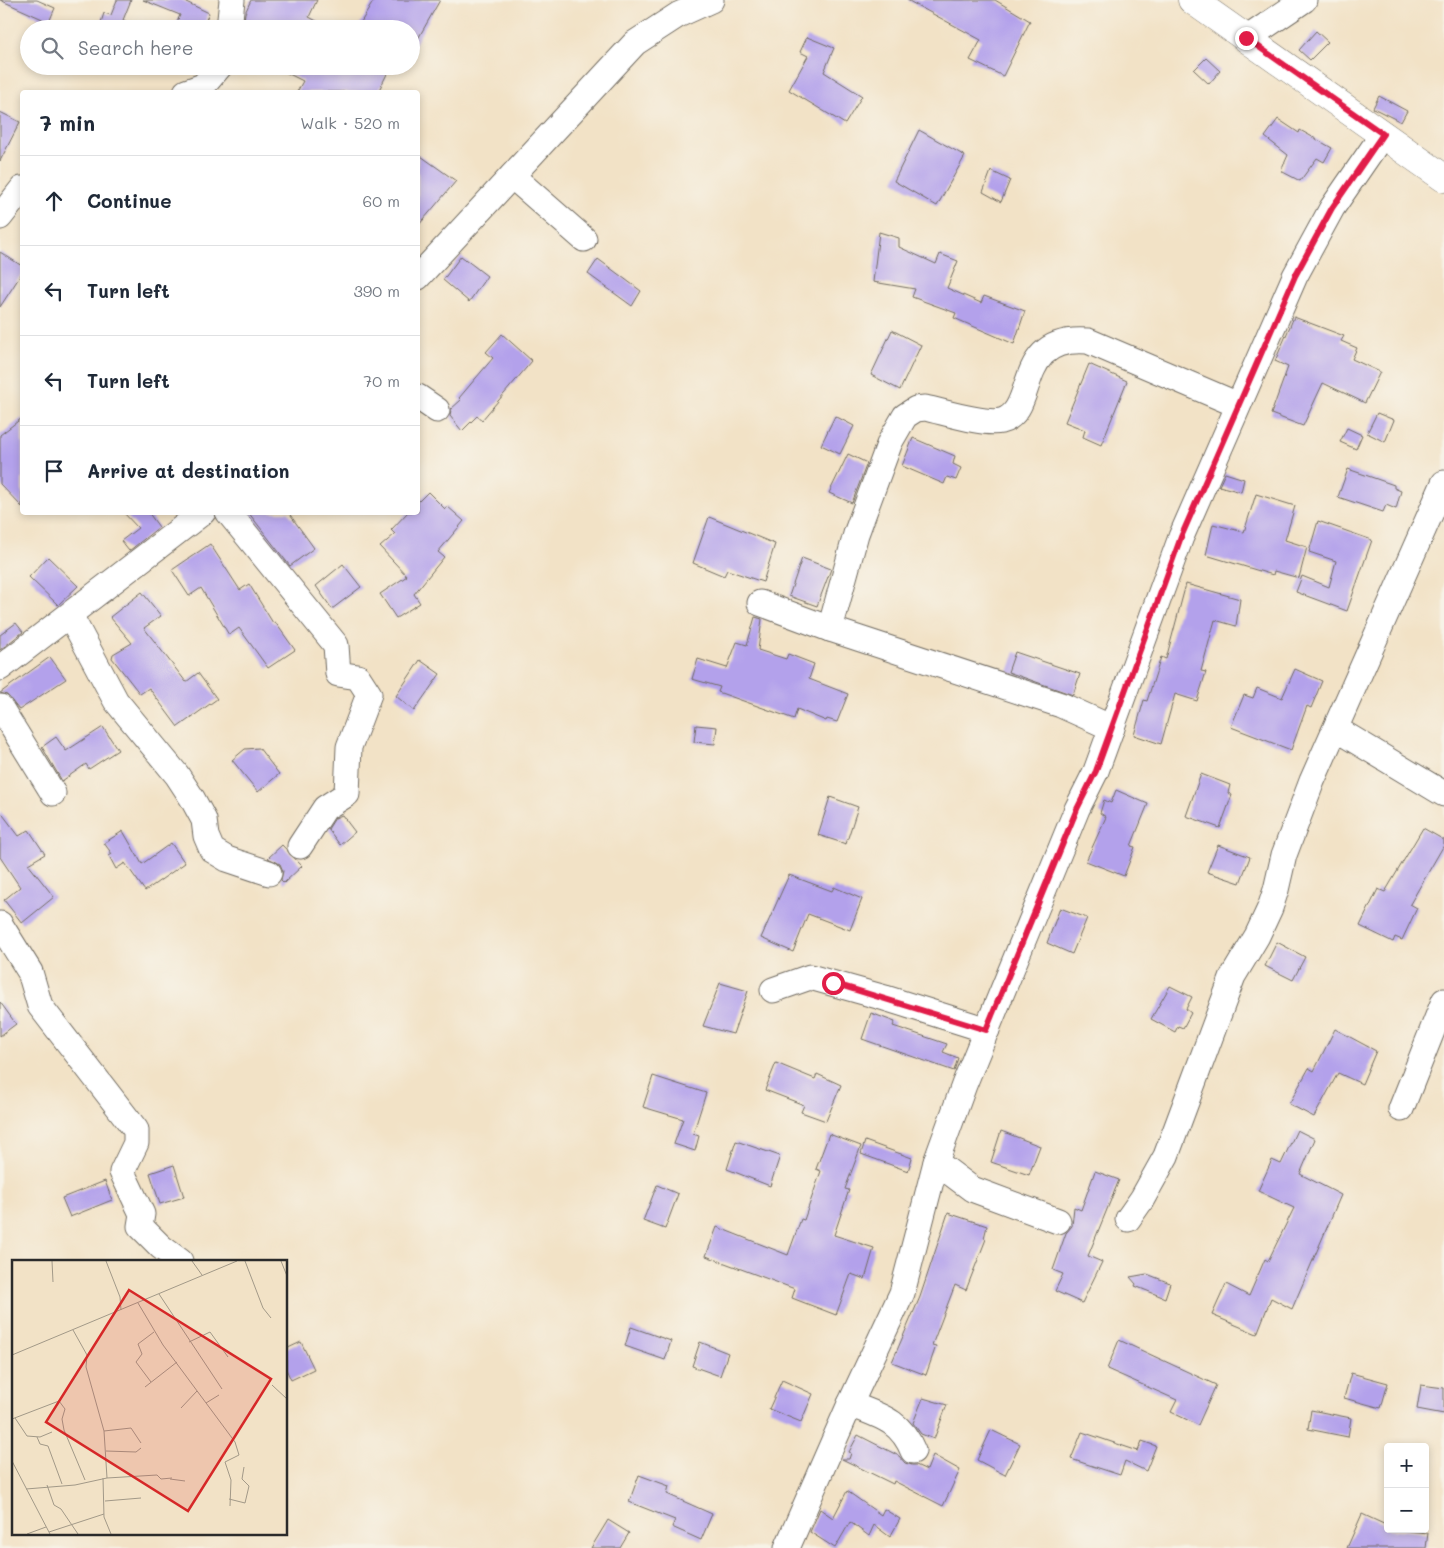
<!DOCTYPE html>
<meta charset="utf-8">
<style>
:root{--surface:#fff;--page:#f2f2f3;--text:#1f2937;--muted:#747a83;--line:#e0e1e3}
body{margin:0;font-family:Mali,sans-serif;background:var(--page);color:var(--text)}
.controls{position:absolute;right:15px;bottom:15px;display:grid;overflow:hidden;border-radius:5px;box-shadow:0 2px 8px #0003}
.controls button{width:45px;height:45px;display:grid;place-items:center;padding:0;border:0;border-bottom:1px solid var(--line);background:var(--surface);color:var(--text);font:25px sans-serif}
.stop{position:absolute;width:15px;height:15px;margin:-11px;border:4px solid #e11d48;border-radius:50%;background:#fff}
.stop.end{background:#e11d48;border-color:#fff;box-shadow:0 1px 5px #0008}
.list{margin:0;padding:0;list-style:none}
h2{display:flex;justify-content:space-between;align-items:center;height:65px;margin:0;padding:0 20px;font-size:21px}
h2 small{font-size:16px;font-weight:400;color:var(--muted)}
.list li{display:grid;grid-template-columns:32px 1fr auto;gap:15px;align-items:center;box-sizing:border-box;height:90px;padding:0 20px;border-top:1px solid var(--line)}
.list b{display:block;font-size:19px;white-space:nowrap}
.list em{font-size:16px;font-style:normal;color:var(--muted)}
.icon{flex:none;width:28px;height:28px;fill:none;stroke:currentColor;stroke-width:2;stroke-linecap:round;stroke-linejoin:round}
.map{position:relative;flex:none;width:1444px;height:1548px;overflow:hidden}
.search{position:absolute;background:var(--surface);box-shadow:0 2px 8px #0003;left:20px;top:20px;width:400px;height:55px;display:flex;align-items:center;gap:12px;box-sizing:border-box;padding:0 18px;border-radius:28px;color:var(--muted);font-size:19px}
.panel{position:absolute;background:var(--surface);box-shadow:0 2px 8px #0003;left:20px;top:90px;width:400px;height:425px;border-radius:5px}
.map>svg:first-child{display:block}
.building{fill:#b3a1eb}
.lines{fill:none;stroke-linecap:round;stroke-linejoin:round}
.minor-casing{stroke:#716b61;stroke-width:27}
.major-casing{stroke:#716b61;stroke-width:29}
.minor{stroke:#fff;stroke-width:25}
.major{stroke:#fff;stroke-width:28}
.route{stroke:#e11d48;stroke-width:6}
.inset-road{fill:none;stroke:#a29988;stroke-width:1}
.view{fill:#d62828;fill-opacity:0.15;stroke:#d62828;stroke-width:2.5}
.inset-edge{fill:none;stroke:#2b2b2b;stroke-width:2.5}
</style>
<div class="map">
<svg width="1444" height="1548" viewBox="0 0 1444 1548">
<rect width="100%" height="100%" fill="#f7f3e8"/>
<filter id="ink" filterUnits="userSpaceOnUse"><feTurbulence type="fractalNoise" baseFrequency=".02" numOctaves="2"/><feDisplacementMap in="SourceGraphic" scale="10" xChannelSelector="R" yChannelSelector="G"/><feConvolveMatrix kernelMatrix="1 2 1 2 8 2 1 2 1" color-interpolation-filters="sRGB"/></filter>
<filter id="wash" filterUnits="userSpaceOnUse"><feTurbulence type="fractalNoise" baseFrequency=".0096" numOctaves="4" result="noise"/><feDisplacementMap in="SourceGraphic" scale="20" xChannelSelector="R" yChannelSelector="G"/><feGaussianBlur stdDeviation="1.12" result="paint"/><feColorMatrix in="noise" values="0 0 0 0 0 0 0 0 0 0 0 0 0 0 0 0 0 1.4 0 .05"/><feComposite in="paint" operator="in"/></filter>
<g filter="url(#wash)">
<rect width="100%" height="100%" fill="#f2e2c6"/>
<g id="blocks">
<g class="building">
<path d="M0 0H37L55 8 49 22Z"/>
<path d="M117 0H131L123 20 143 29H99L104 13 111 15Z"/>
<path d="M143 0H182L209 13 202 29H174L180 15Z"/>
<path d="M251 0H317L309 17 332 29H243L245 13Z"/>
<path d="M374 0H440L411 51V29H357Z"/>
<path d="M907 0H995L1030 21 1003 76 970 60 981 40Z"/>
<path d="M1316 31 1328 42 1310 60 1299 50Z"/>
<path d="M807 37 834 48 824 72 862 96 845 124 789 90 808 56 800 52Z"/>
<path d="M1206 58 1220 71 1209 84 1194 70Z"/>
<path d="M273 66H391L378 92H297L303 81Z"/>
<path d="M1379 96 1407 111 1401 122 1373 108Z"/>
<path d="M0 112 20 122 0 161Z"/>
<path d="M1278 119 1299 133 1300 130 1332 148 1324 162 1317 158 1300 181 1281 171 1288 155 1265 137Z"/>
<path d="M919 130 965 156 937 206 894 181Z"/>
<path d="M418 154 456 181 418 226Z"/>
<path d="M991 171 1010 180 1001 202 983 192Z"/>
<path d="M879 232 899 238V247L936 264 940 254 958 261 947 288 981 303 984 296 1025 311 1014 344 954 318 956 313 912 297 915 289 873 282Z"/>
<path d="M0 252 22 266V273L0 307Z"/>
<path d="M461 256 487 276 469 302 443 280Z"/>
<path d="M598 259 641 291 632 306 588 274Z"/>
<path d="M1294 317 1344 336 1341 341 1357 348 1352 359 1380 372 1365 403 1323 383 1303 426 1271 414 1288 367 1275 361Z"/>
<path d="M892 330 921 345 900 390 871 375Z"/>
<path d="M502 334 532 361 482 420 477 416 462 431 450 416 451 409 461 400 459 398 493 358 486 352Z"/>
<path d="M1089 364 1127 381 1101 445 1083 437 1085 430 1065 422Z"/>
<path d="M1377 413 1394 420 1385 442 1367 433Z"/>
<path d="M835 416 854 426 840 454 821 445Z"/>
<path d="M22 418V507L0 484V435Z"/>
<path d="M1347 428 1362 435 1356 449 1340 442Z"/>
<path d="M913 438 955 456 953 464 961 468 956 480 947 477 944 484 902 466Z"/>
<path d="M848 454 867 463 852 503 829 493Z"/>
<path d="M1348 469 1394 485V488L1401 491 1396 509 1386 505 1383 512 1338 497Z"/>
<path d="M1225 473 1244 479 1241 492 1219 486Z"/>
<path d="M428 492 445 509 447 506 464 521 438 552 444 557 414 594 420 603 396 618 380 594 407 576 380 547 395 534 391 530 408 512H418V502Z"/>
<path d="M1256 494 1295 506 1285 540 1307 547 1299 578 1274 571 1273 575 1206 555 1213 524 1244 532Z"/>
<path d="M123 512H148L159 527 129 551 121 541 138 528Z"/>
<path d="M248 512H288L314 548 290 566Z"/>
<path d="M709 517 775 544 763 582 727 570 724 576 693 563Z"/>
<path d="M1318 521 1372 540 1347 611 1296 592 1302 576 1329 587 1336 561 1309 552Z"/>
<path d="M210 544 240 590 249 584 273 623 275 622 295 650 268 668 239 628 229 635 201 588 189 596 172 570Z"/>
<path d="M48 557 78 586 58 605 29 577Z"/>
<path d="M802 558 831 569 817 606 789 596Z"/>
<path d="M343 564 361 587 332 609 316 586Z"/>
<path d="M1186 584 1240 599 1236 626 1215 620 1201 671 1206 672 1197 701 1175 694 1161 744 1134 735 1144 700 1147 701 1161 657 1166 659Z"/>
<path d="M142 592 161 616 144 628 186 682 198 673 217 699 178 727 149 688 140 694 112 658 113 654 132 643 110 617Z"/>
<path d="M755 617 762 619 758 650 786 659 788 654 814 664 809 679 848 694 837 722 827 719 826 721 797 709 794 719 718 692 720 687 692 679 698 659 727 668 737 642 747 645Z"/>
<path d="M16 623 23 632 0 650V635Z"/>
<path d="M1015 652 1080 674 1073 695 1008 672Z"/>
<path d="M50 657 66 679 19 710 7 695 0 693Z"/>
<path d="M420 660 440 674 414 711 396 696Z"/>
<path d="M1295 669 1322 681 1311 708 1307 706 1291 750 1231 727 1244 695 1253 698 1257 688 1282 698Z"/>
<path d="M696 725 717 727 715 744 694 742Z"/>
<path d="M103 727 118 750 89 769 86 764 62 781 42 747 56 737 66 751Z"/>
<path d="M259 748 279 774 258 792 232 760 245 749Z"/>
<path d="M1201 774 1230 785 1228 793 1232 795 1220 828 1186 816Z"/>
<path d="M1116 790 1148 804 1131 846 1135 847 1124 876 1086 861 1106 817 1100 813 1104 800 1111 803Z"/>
<path d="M830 797 858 807 846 844 818 835Z"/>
<path d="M0 811 19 836 29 830 45 854 28 864 54 897 22 923 4 900 20 887 0 857Z"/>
<path d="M342 815 355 832 340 845 328 829 335 818Z"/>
<path d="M1423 828 1444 840V845L1410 904 1417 908 1402 940 1395 937 1393 942 1360 926 1378 889 1385 892Z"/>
<path d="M123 831 142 864 171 843 185 863 145 891 125 863 116 869 109 856 112 854 104 843Z"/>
<path d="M282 845 302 866 284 883 281 880 283 871 280 864 268 858Z"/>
<path d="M1218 845 1250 857 1240 883 1207 872Z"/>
<path d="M789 875 832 891 834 887 862 899 850 930 808 914 793 952 761 938Z"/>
<path d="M1060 908 1087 918 1072 954 1047 943Z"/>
<path d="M1277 942 1305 957 1293 980 1265 966Z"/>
<path d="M720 983 748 991 733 1034 703 1026Z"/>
<path d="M1170 986 1192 997 1186 1009 1191 1013 1183 1028 1178 1026 1175 1032 1151 1019Z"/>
<path d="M0 1002 16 1024 0 1036Z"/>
<path d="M871 1013 895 1022 893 1026 947 1044 943 1052 958 1058 954 1071 862 1039Z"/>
<path d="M1335 1029 1376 1051 1362 1084 1338 1073 1314 1117 1289 1104 1309 1068 1314 1071Z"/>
<path d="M776 1063 815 1079 817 1074 841 1085 826 1121 801 1112 804 1105 765 1090Z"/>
<path d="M653 1076 706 1093 693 1134 699 1136 695 1151 674 1144 683 1119 643 1107Z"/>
<path d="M1297 1130 1315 1139 1300 1174 1341 1195 1292 1309 1271 1298 1257 1334 1212 1315 1226 1284 1249 1296 1265 1259 1268 1261 1294 1208 1258 1191 1272 1160 1281 1164Z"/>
<path d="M1001 1131 1040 1146 1029 1175 991 1162Z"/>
<path d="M829 1134 861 1146 845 1189 849 1190 834 1235 874 1248 865 1279 851 1274 836 1315 792 1298 795 1289 706 1256 717 1227 788 1255 801 1219 804 1220 821 1171 816 1169Z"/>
<path d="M736 1141 780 1156 770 1186 727 1169Z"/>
<path d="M865 1141 912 1158 908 1171 861 1154Z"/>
<path d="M174 1165 184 1197 160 1204 150 1173Z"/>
<path d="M1095 1171 1119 1180 1088 1256 1102 1262 1082 1303 1055 1291 1063 1274 1053 1270 1066 1233 1072 1226 1074 1207 1081 1210Z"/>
<path d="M105 1181 112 1200 70 1217 62 1198Z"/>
<path d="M657 1185 678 1194 665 1229 643 1221Z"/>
<path d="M948 1213 987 1226 984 1238 986 1239 966 1290 955 1285 932 1345 936 1346 926 1375 892 1362 920 1297Z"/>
<path d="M1147 1274 1170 1283 1165 1298 1135 1286 1136 1284 1130 1277Z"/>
<path d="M631 1327 671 1341 665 1360 625 1346Z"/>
<path d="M1119 1340 1216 1385 1198 1425 1171 1412 1177 1400 1107 1369Z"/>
<path d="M301 1342 314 1369 291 1380 286 1369V1349Z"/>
<path d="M700 1342 728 1353 720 1376 692 1366Z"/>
<path d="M1351 1373 1388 1383 1381 1408 1344 1398Z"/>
<path d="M782 1380 813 1394 801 1422 769 1409Z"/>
<path d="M1421 1385 1444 1388V1414L1417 1409Z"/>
<path d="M923 1398 947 1405 934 1439 921 1434 913 1423Z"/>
<path d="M1311 1410 1351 1418 1348 1437 1308 1429Z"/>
<path d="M991 1430 1020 1444 1005 1475 977 1460Z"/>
<path d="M1082 1432 1138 1451 1142 1441 1156 1446 1146 1471 1125 1461 1120 1475 1071 1459Z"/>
<path d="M858 1435 899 1456 905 1463 912 1465H916L927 1470 933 1455 960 1470 943 1506 894 1481 893 1484 842 1459H849L851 1453 849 1452Z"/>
<path d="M639 1475 669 1486 667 1494 712 1514 701 1540 672 1527 675 1520 629 1502Z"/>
<path d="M847 1491 881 1515 884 1509 900 1519 890 1537 874 1525 869 1536 850 1522 835 1548 810 1532 820 1509 833 1518Z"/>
<path d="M1362 1514 1388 1526V1529L1428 1533 1426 1548H1347Z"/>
<path d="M608 1520 629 1533 620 1548H591Z"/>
</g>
</g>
</g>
<g filter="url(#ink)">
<use href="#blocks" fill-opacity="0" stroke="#716b61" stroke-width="1"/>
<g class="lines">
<defs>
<g id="minor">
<path d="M229 29 232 0"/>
<path d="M1246 39 1304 0"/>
<path d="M186 92 203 86 220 66"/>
<path d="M512 176 584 239"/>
<path d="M0 217 22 189"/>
<path d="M418 277 635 43 678 15 711 0"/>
<path d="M418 397 437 410"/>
<path d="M228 512 336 645 338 674 358 677 369 694 349 747 347 794 325 808 300 846"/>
<path d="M760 603 830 629 1061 705 1112 728"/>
<path d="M70 615 116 701 177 775 192 798 204 820 206 836 212 850 227 859 269 873"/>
<path d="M830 629 856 534 890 442 905 416 916 409 925 408C944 412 984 425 1001 421 1039 411 1012 335 1088 341L1238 405"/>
<path d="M0 668 203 512"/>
<path d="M0 707 53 793"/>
<path d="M1336 729 1444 794"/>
<path d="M0 924 30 972 40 1006 136 1130V1143L122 1172 142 1214 140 1226 161 1247 180 1261"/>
<path d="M773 990 810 977 885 998 987 1030"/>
<path d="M1401 1109 1444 1001"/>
<path d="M936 1162 972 1189 1058 1221"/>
<path d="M1128 1219 1142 1199 1166 1156 1233 976 1257 936 1270 908 1276 890 1284 855 1312 781 1444 483"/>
<path d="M850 1404C879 1416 900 1419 913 1451"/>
<path d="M787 1548 850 1404 902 1293 936 1162 964 1085 1077 809 1096 771 1181 537 1295 276 1332 208 1383 134"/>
</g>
<path id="major" d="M1192 0 1444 178"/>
</defs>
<use href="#minor" class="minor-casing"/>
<use href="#major" class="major-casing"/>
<use href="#minor" class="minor"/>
<use href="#major" class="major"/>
</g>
</g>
<g class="lines" filter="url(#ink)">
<path class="route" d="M833 983 986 1030 1077 809 1096 771 1181 537 1295 276 1332 208 1383 134 1246 38"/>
</g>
<g transform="translate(12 1260)">
<rect width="275" height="275" fill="#f2e2c6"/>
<path class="inset-road" d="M40 1 41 22M94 1 108 37 109 50M180 1 190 15M233 1 251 48 259 58M269 1 275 16M147 34 210 129M126 43 151 85 223 182 227 195 213 202 219 220 218 246M177 82 198 72 216 97M0 95 225 1M139 122 124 102 130 94 126 84 142 72M260 125 275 139M133 127 165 102M194 143 207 135M169 148 185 131M3 158 15 176 28 177 40 172M0 159 47 141 53 149 50 159 52 170 73 220M92 171 119 168 129 183M25 177 28 184 36 186 50 224M94 191 124 192 129 188M0 201 38 274M91 218 92 257 99 274M95 218 145 215 149 219 160 218M158 219 173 221M35 225 42 245 49 249 66 274M14 229 63 225 95 218 92 171 74 107 75 95 61 70M217 239 233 243 237 226 230 219 232 207M93 241 129 238M37 272 92 254M15 274 34 267"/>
<path class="view" d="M117 30 259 119 176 251 34 162Z"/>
<rect width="275" height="275" class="inset-edge"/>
</g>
</svg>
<div class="controls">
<button>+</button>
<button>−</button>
</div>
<div class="stop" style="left:833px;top:983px"></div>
<div class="stop end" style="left:1246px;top:38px"></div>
<div class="search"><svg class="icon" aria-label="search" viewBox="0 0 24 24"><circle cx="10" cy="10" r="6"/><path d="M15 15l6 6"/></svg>Search here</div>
<section class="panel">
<h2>7 min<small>Walk · 520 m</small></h2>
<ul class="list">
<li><svg class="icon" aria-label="ahead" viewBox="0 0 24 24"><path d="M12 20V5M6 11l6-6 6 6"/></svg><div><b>Continue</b></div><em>60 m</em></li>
<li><svg class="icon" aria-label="left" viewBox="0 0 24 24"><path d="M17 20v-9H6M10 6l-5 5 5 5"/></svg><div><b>Turn left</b></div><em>390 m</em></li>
<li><svg class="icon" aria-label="left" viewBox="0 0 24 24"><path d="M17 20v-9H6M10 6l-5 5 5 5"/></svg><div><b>Turn left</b></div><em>70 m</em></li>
<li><svg class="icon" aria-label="arrive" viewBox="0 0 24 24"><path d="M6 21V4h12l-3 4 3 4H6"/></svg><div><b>Arrive at destination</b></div></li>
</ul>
</section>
</div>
